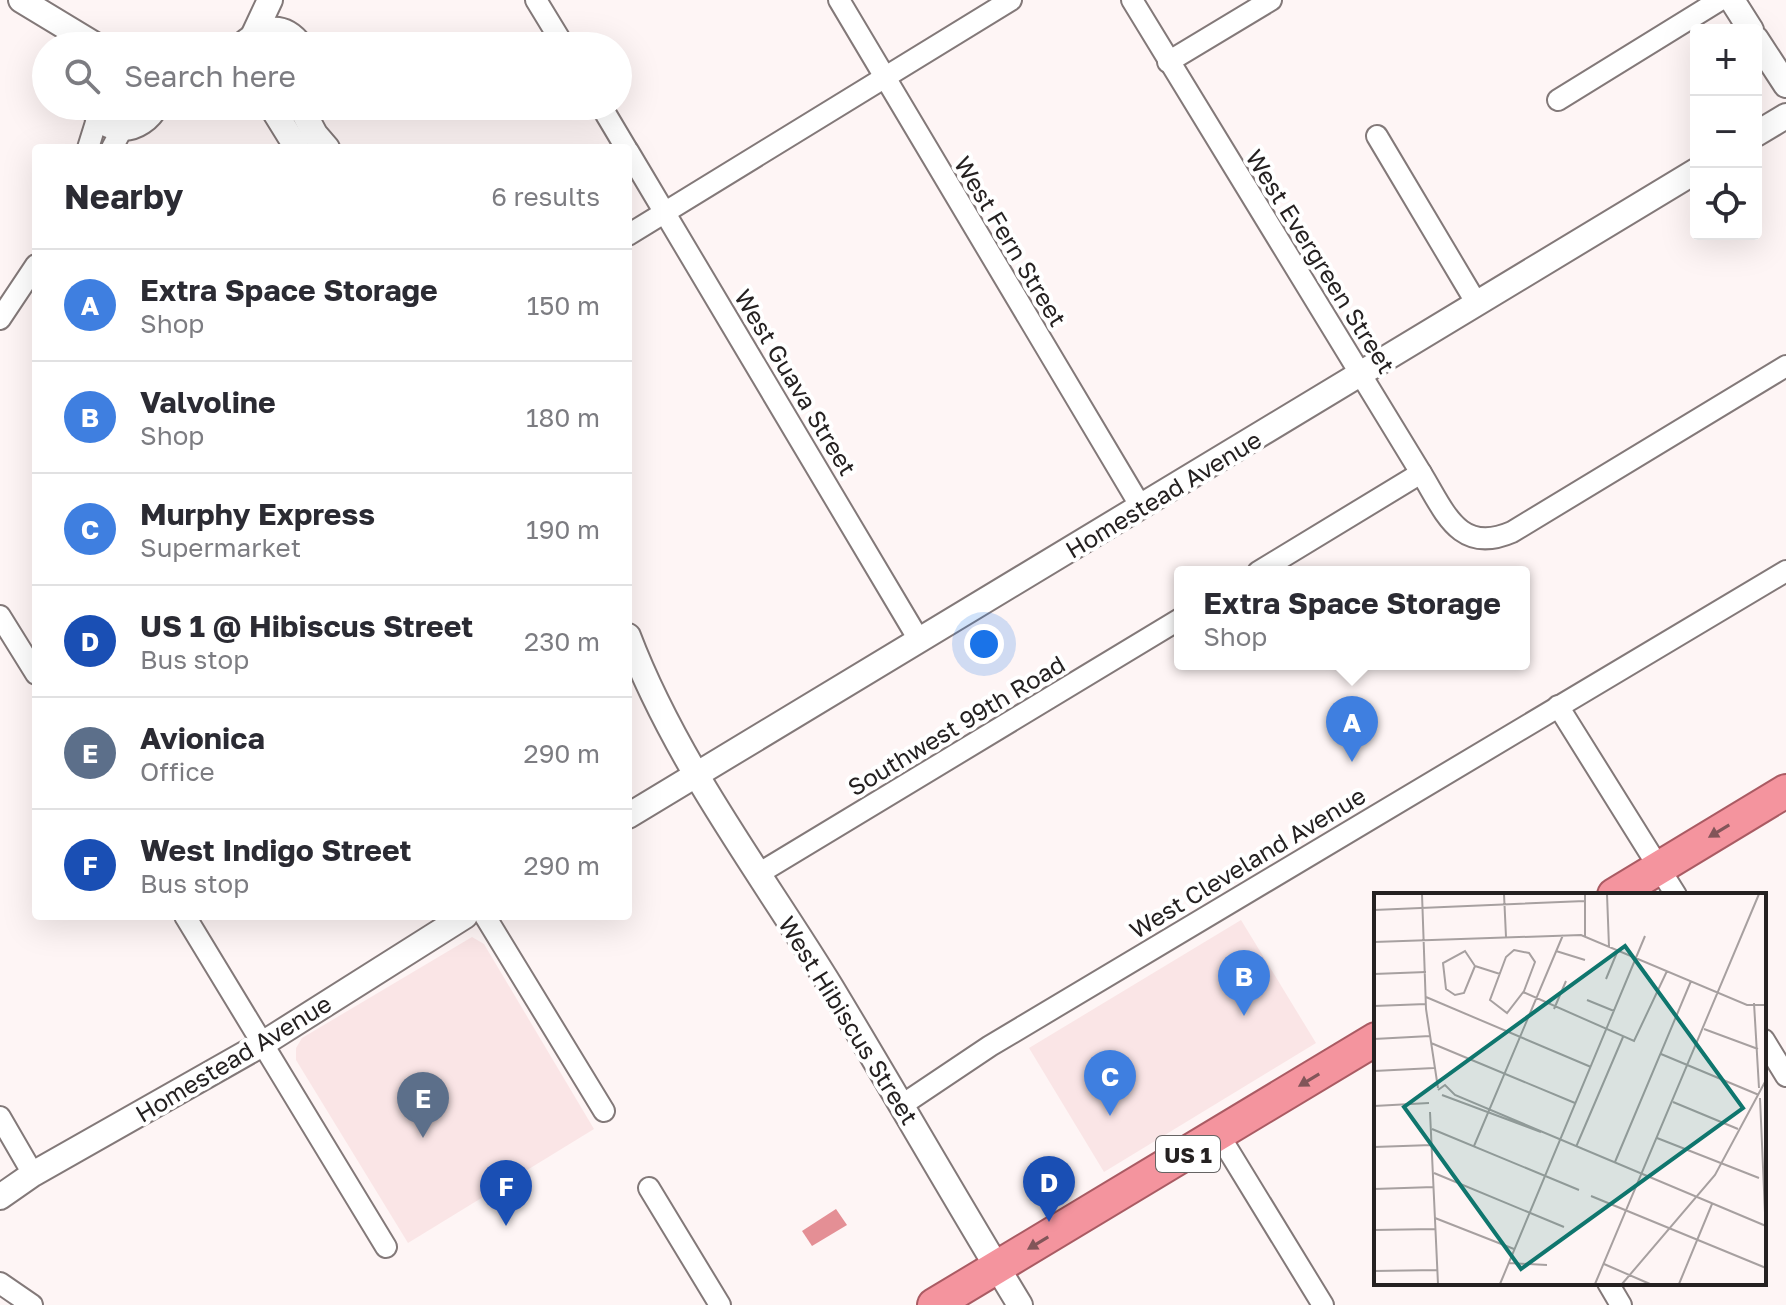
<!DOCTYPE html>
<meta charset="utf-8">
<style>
:root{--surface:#fff;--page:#f7f7f7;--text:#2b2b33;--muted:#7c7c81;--line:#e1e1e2;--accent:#0b8043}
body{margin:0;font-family:"Golos Text",sans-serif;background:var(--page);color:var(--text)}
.controls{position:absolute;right:24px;top:24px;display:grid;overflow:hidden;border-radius:8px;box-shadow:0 8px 32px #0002}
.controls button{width:72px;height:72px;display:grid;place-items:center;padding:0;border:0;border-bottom:2px solid var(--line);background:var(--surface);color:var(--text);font:40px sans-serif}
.you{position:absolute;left:984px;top:644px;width:28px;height:28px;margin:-20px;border:6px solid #fff;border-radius:50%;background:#1a73e8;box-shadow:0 0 0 12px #1a73e833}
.badge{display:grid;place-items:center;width:52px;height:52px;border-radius:50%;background:var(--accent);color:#fff;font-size:26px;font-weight:700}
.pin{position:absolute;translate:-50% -66px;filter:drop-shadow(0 2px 4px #0008)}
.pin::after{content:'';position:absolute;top:42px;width:28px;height:24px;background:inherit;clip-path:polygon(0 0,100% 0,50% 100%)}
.popup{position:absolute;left:1174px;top:566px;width:356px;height:104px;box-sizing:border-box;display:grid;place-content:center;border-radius:8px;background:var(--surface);filter:drop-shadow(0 2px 6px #0005);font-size:26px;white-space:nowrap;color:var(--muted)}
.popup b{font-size:30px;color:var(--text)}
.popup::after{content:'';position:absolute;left:50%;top:100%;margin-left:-16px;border:16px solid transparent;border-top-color:var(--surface)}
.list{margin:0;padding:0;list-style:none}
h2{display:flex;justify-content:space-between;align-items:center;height:104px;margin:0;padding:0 32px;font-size:34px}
h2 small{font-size:26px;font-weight:400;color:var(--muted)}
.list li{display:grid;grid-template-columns:52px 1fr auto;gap:24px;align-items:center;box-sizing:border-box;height:112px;padding:0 32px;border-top:2px solid var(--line)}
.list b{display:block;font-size:30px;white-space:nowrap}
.list p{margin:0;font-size:26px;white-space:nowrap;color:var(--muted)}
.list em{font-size:26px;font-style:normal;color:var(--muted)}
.icon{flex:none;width:44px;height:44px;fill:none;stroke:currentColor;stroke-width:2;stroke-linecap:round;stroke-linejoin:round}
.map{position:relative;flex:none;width:1786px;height:1305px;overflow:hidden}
.search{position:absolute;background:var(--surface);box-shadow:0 8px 32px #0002;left:32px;top:32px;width:600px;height:88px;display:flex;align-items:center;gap:20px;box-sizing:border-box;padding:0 28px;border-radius:44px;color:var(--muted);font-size:30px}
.panel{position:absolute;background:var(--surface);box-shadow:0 8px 32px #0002;left:32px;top:144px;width:600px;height:776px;border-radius:8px}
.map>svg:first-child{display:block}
.built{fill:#fae5e6}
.water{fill:#e48f95}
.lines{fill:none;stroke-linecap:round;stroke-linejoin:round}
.minor-casing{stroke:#837979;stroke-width:24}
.tertiary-casing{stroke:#837979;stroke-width:28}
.trunk-casing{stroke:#aa5b63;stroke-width:36}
.minor{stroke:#fff;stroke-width:20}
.tertiary{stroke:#fff;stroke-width:24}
.trunk{stroke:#f4949e;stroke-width:32}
.oneway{fill:#825559}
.labels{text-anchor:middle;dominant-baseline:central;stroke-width:8;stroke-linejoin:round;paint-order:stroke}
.shield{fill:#fff;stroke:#666464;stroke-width:2}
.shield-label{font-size:22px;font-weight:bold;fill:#252121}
.street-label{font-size:24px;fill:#252121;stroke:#fff}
.inset-road{fill:none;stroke:#a7a0a0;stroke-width:2}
.view{fill:#0f766e;fill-opacity:0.15;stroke:#0f766e;stroke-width:4}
.inset-edge{fill:none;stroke:#252121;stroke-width:4}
</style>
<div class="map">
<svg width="1786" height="1305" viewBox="0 0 1786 1305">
<rect width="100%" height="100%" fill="#fef5f5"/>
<g class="built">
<path d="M1241 920 1316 1043 1104 1172 1029 1048Z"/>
<path d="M472 937 484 944 594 1129 408 1243 296 1060V1048L302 1038Z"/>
</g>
<path class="water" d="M836 1209 847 1225 812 1246 802 1231Z"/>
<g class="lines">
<defs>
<g id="minor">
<path d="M536 0 564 46"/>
<path d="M839 0 1141 507"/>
<path d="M1132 0 1421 473C1445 512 1459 555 1512 532L1786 366"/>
<path d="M1168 62 1271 0"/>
<path d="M1558 100 1720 0"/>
<path d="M601 106 626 148"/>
<path d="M1377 136 1477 304"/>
<path d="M88 148 98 116"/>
<path d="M112 148 122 129"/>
<path d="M628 151 919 640"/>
<path d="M628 235 1011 0"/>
<path d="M0 319 36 265"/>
<path d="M1258 572 1421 473"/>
<path d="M0 616 36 674"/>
<path d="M1558 706 1676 895"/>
<path d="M758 874 1180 619"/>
<path d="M185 916 386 1247"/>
<path d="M485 916 604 1111"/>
<path d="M1764 1040 1786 1076"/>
<path d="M902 1105 990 1046 1786 571"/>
<path d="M0 1117 33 1174"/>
<path d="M1219 1135 1323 1305"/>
<path d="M649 1188 720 1305"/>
<path d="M0 1283 32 1305"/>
<path d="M1608 1283 1621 1305"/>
</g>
<g id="tertiary">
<path d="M21 0 97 46"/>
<path d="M1732 0 1751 30"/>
<path d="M254 34 270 0"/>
<path d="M1756 39 1786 85"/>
<path d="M241 46C261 28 283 21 301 46"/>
<path d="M92 106C105 138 142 133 156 106"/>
<path d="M271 106 297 148"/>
<path d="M300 106 315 134 327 148"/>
<path d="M1756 134 1786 116"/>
<path d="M628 636C676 762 761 873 831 987 895 1093 956 1200 1020 1305"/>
<path d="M628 816 1696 171"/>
<path d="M0 1197 33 1174 264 1043 465 916"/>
</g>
<g id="trunk">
<path d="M1614 895 1786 791"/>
<path d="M934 1305 1376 1039"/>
</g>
</defs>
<use href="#minor" class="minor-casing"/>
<use href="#tertiary" class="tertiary-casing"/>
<use href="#trunk" class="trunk-casing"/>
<use href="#minor" class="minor"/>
<use href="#tertiary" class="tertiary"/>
<use href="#trunk" class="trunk"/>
</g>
<defs><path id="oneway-solid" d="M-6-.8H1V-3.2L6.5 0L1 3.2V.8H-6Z" transform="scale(2)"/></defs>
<g class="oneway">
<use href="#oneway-solid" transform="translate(1719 831) rotate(149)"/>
<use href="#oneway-solid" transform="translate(1309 1080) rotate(149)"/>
<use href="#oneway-solid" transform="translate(1038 1243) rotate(149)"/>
</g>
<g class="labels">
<rect class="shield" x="1156" y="1136" width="64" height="36" rx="6"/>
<g class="shield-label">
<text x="1188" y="1154">US 1</text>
</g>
<g class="street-label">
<text transform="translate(1011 241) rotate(59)">West Fern Street</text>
<text transform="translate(1321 261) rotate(58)">West Evergreen Street</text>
<text transform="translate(796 382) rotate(59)">West Guava Street</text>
<text transform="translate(1163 494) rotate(-31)">Homestead Avenue</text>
<text transform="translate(956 725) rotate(-31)">Southwest 99th Road</text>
<text transform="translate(1247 862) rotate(-31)">West Cleveland Avenue</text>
<text transform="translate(849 1020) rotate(58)">West Hibiscus Street</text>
<text transform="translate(233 1058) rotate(-31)">Homestead Avenue</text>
</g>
</g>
<g transform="translate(1374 893)">
<rect width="392" height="392" fill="#fef5f5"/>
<path class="inset-road" d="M48 1 52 116 64 195M130 1 132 44M233 1 235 54M0 17 211 8M211 43V1M0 49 207 42 373 112H392M140 57 155 60 161 69 150 98 133 120 116 107 132 64ZM91 58 101 73 90 100 81 102 72 96 69 70ZM182 58 211 67M101 73 126 81M0 81 52 79M232 86 244 57M149 99 260 148 293 78M52 104 217 174M213 107 240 118M380 110 385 195M0 113 52 111M180 116 192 88M330 136 384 156M0 146 56 143M57 150 201 210M287 161 385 202M0 178 60 175M64 197 71 192 81 202 392 333M68 202 167 239M386 205 392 343M299 209 364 236M0 213 55 210M56 219 64 391M58 236 205 297M283 245 385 285M100 253 189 42M0 254 58 252M202 254 249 144M241 269 317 88M60 280 190 334M0 296 60 294M217 303 392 375M61 325 140 356M0 337 62 336M135 370 173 372M230 371 276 391M0 378 64 377M126 391 271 43M221 391 385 1M248 391 341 282 392 187M305 391 338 311"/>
<path class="view" d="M251 53 369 215 147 376 30 214Z"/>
<rect width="392" height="392" class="inset-edge"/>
</g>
</svg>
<div class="controls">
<button>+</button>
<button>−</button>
<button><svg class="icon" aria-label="locate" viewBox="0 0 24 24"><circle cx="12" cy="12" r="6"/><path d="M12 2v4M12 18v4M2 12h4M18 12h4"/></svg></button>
</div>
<div class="you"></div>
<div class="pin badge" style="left:1352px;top:762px;background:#3f7fe0">A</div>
<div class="popup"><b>Extra Space Storage</b>Shop</div>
<div class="pin badge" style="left:1244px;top:1016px;background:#3f7fe0">B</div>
<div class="pin badge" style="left:1110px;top:1116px;background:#3f7fe0">C</div>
<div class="pin badge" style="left:1049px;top:1222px;background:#1a4fb4">D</div>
<div class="pin badge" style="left:423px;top:1138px;background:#5c6f8a">E</div>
<div class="pin badge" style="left:506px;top:1226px;background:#1a4fb4">F</div>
<div class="search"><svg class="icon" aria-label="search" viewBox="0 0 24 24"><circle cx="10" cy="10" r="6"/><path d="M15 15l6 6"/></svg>Search here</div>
<section class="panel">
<h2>Nearby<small>6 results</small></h2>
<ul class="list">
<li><span class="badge" style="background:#3f7fe0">A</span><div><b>Extra Space Storage</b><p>Shop</p></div><em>150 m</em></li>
<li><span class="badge" style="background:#3f7fe0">B</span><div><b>Valvoline</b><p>Shop</p></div><em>180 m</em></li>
<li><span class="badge" style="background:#3f7fe0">C</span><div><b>Murphy Express</b><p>Supermarket</p></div><em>190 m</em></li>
<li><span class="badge" style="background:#1a4fb4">D</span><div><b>US 1 @ Hibiscus Street</b><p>Bus stop</p></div><em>230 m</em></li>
<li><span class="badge" style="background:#5c6f8a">E</span><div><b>Avionica</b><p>Office</p></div><em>290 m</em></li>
<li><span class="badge" style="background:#1a4fb4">F</span><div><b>West Indigo Street</b><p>Bus stop</p></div><em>290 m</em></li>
</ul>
</section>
</div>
